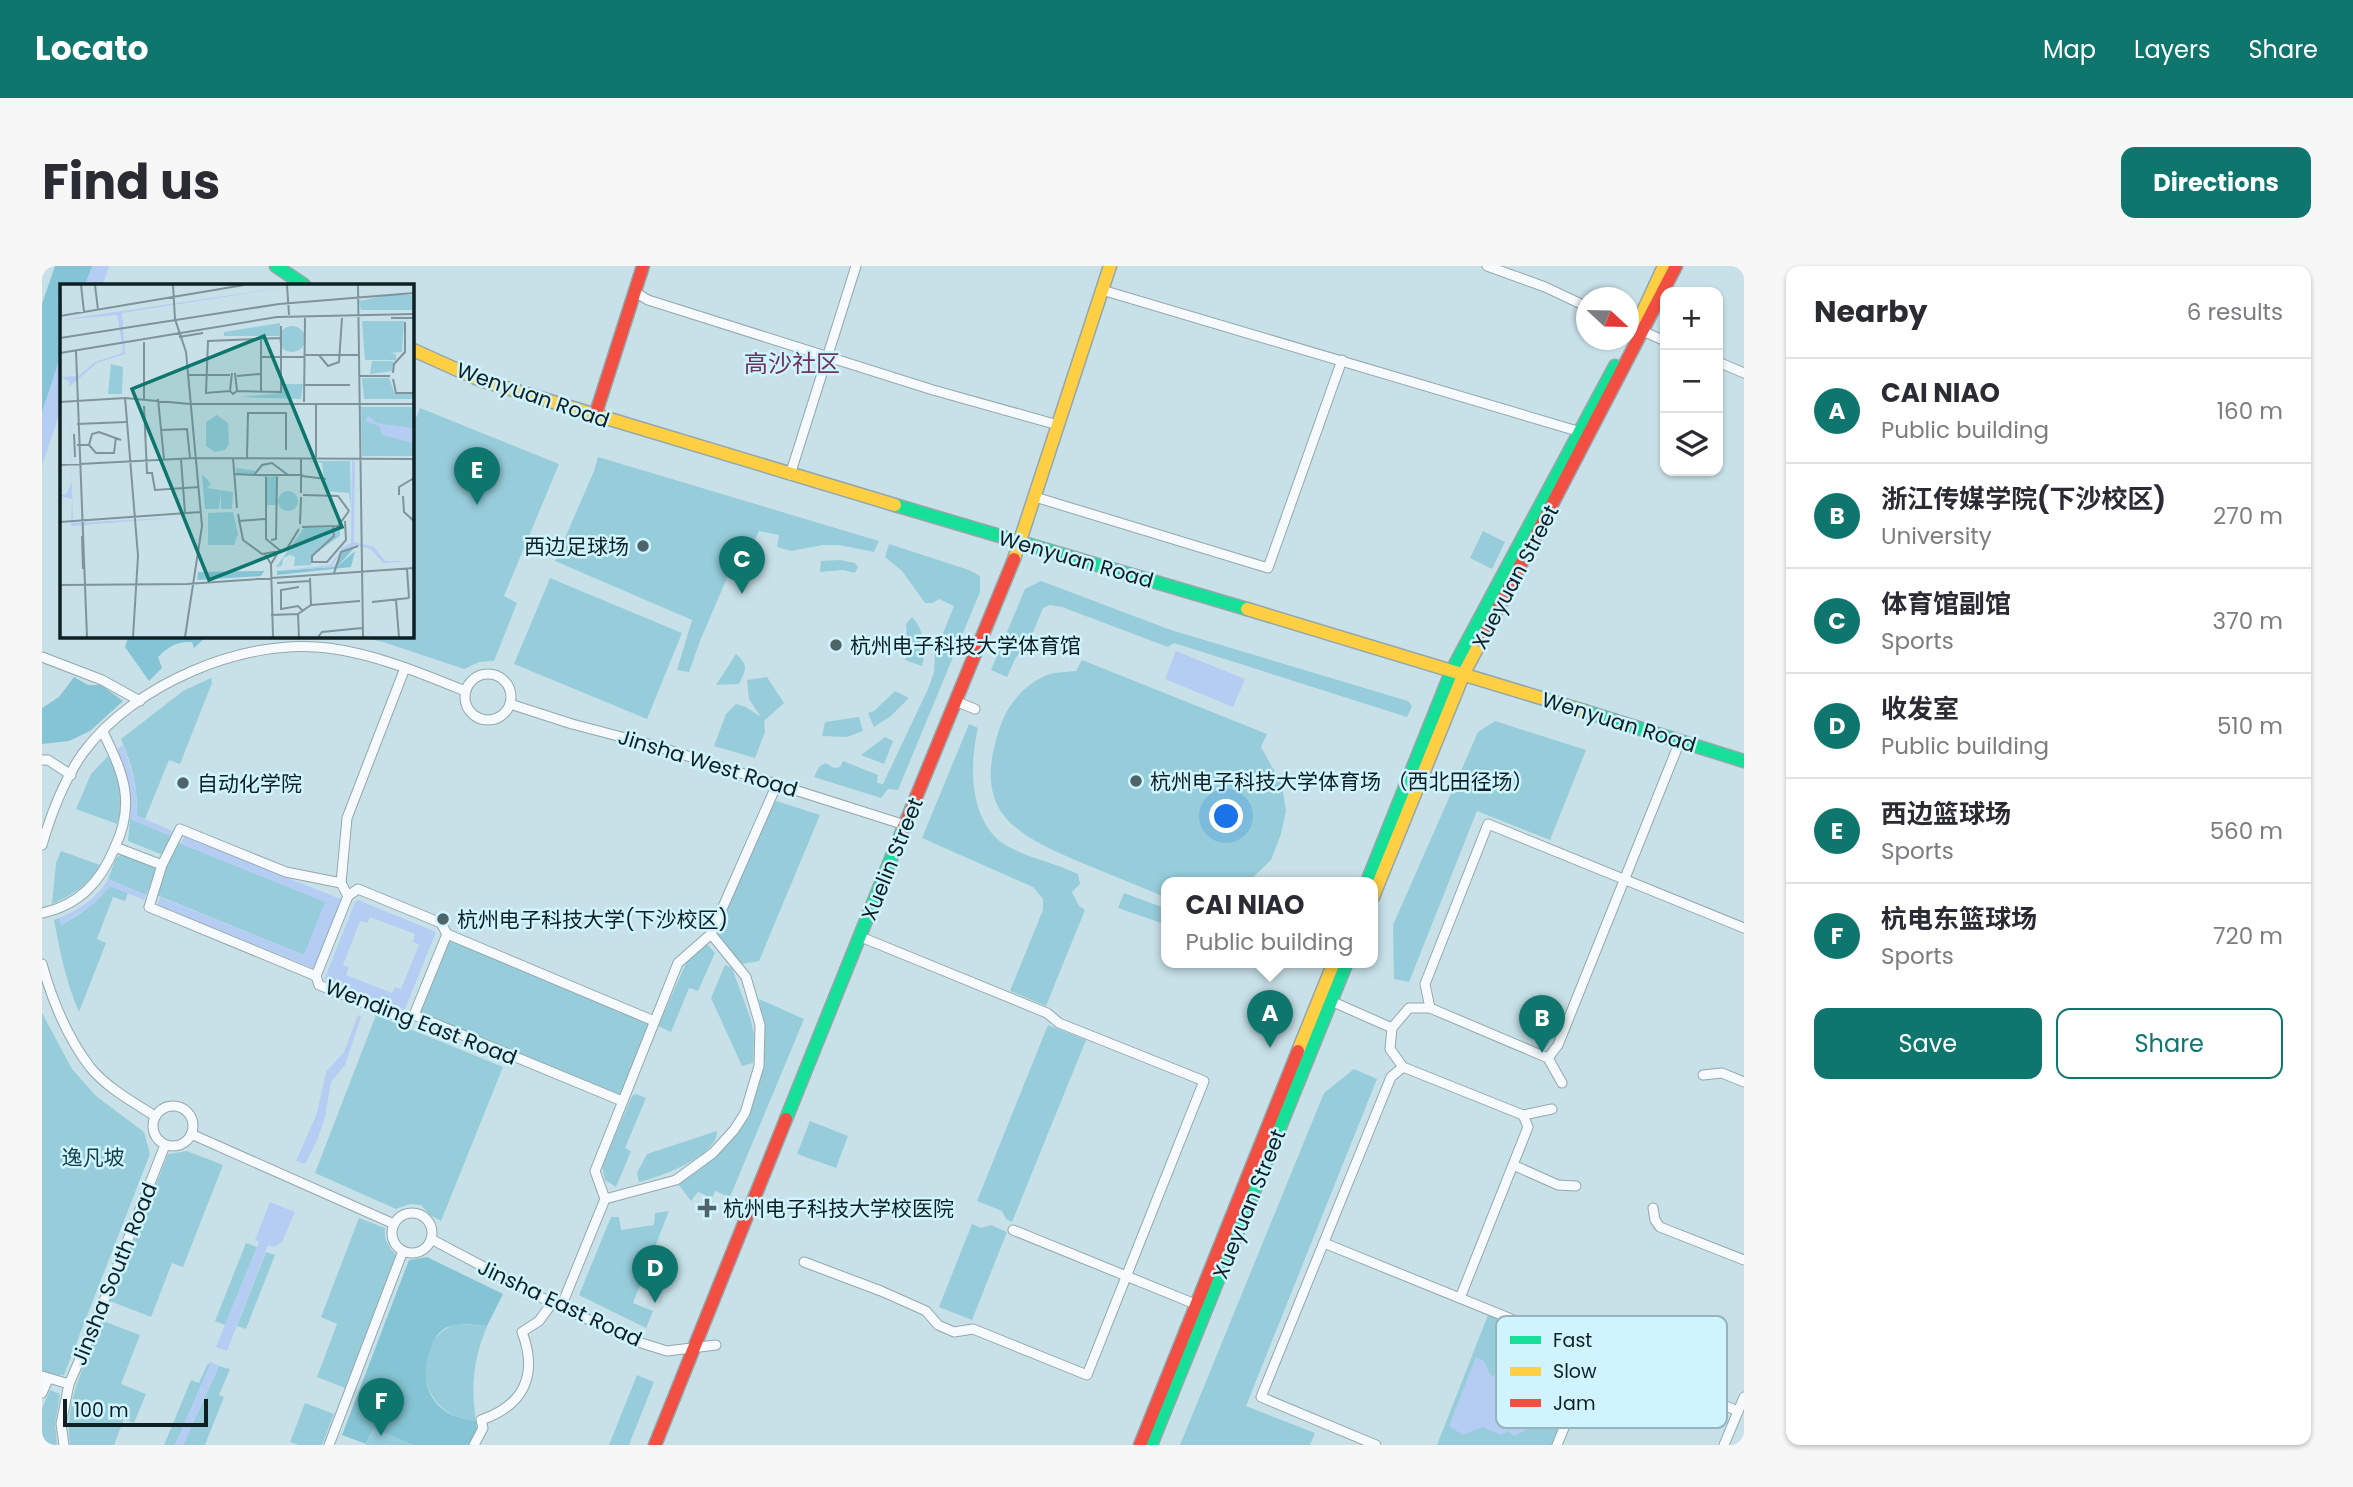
<!DOCTYPE html>
<meta charset="utf-8">
<style>
:root{--surface:#fff;--page:#f7f7f7;--text:#2b2b33;--muted:#7c7c81;--line:#e1e1e2;--accent:#0f766e}
body{margin:0;font-family:Poppins,"Noto Sans SC",sans-serif;background:var(--page);color:var(--text)}
.controls{position:absolute;right:21px;top:21px;display:grid;overflow:hidden;border-radius:14px;box-shadow:0 2px 5px #0004}
.controls button{width:63px;height:63px;display:grid;place-items:center;padding:0;border:0;border-bottom:2px solid var(--line);background:var(--surface);color:var(--text);font:35px sans-serif}
.compass{position:absolute;left:1534px;top:21px;width:63px;height:63px;border-radius:50%;background:var(--surface);box-shadow:0 2px 5px #0004;rotate:112deg}
.scale{position:absolute;left:21px;bottom:18px;width:145px;box-sizing:border-box;padding-left:7px;border:4px solid #0e2024;border-top:0;font-size:19px;line-height:24px;white-space:nowrap;color:#0e2024;-webkit-text-stroke:5px #d0f4fe;paint-order:stroke}
.you{position:absolute;left:1185px;top:551px;width:24px;height:24px;margin:-18px;border:5px solid #fff;border-radius:50%;background:#1a73e8;box-shadow:0 0 0 10px #1a73e833}
.badge{display:grid;place-items:center;width:46px;height:46px;border-radius:50%;background:var(--accent);color:#fff;font-size:23px;font-weight:700}
.pin{position:absolute;translate:-50% -58px;filter:drop-shadow(0 2px 4px #0008)}
.pin::after{content:'';position:absolute;top:37px;width:24px;height:21px;background:inherit;clip-path:polygon(0 0,100% 0,50% 100%)}
.popup{position:absolute;left:1119px;top:611px;width:217px;height:91px;box-sizing:border-box;display:grid;place-content:center;border-radius:14px;background:var(--surface);filter:drop-shadow(0 2px 5px #0005);font-size:23px;white-space:nowrap;color:var(--muted)}
.popup b{font-size:26px;color:var(--text)}
.popup::after{content:'';position:absolute;left:50%;top:100%;margin-left:-14px;border:14px solid transparent;border-top-color:var(--surface)}
.list{margin:0;padding:0;list-style:none}
h2{display:flex;justify-content:space-between;align-items:center;height:91px;margin:0;padding:0 28px;font-size:30px}
h2 small{font-size:23px;font-weight:400;color:var(--muted)}
.list li{display:grid;grid-template-columns:46px 1fr auto;gap:21px;align-items:center;box-sizing:border-box;height:105px;padding:0 28px;border-top:2px solid var(--line)}
.list b{display:block;font-size:26px;white-space:nowrap}
.list p{margin:0;font-size:23px;white-space:nowrap;color:var(--muted)}
.list em{font-size:23px;font-style:normal;color:var(--muted)}
.actions{display:flex;gap:14px;padding:21px 28px}
.actions a{flex:1;padding:16px 0;border:2px solid var(--accent);border-radius:14px;text-align:center;font-size:24px;color:var(--accent)}
.actions .main{background:var(--accent);color:#fff}
.icon{flex:none;width:38px;height:38px;fill:none;stroke:currentColor;stroke-width:2;stroke-linecap:round;stroke-linejoin:round}
.map{position:relative;flex:none;width:1702px;height:1179px;overflow:hidden;border-radius:14px}
header{display:flex;align-items:center;gap:42px;box-sizing:border-box;height:98px;padding:0 35px;background:var(--accent);color:#fff}
header strong{font-size:33px}
nav{display:flex;gap:38px;margin-inline-start:auto;font-size:24px}
.intro{display:flex;align-items:center;justify-content:space-between;box-sizing:border-box;height:168px;padding:0 42px}
h1{margin:0;font-size:49px}
.button{padding:18px 32px;border-radius:14px;background:var(--accent);color:#fff;font-size:24px;font-weight:700}
main{display:flex;gap:42px;padding:0 42px}
aside{flex:1;background:var(--surface);border-radius:14px;box-shadow:0 2px 5px #0004}
.map>svg:first-child{display:block}
.green{fill:#97cddb}
.forest{fill:#85c4d4}
.water{fill:#b5cdf2;fill-rule:evenodd}
.lines{fill:none;stroke-linecap:round;stroke-linejoin:round}
.street-casing{stroke:#93a7ac;stroke-width:11}
.fast-casing{stroke:#93a7ac;stroke-width:15}
.slow-casing{stroke:#93a7ac;stroke-width:15}
.jam-casing{stroke:#93a7ac;stroke-width:15}
.street{stroke:#f7fafc;stroke-width:9}
.fast{stroke:#16e098;stroke-width:12}
.slow{stroke:#ffcf43;stroke-width:12}
.jam{stroke:#f24e42;stroke-width:12}
.poi-dot{fill:#4f6469;stroke:#d0f4fe;stroke-width:2.5}
.labels{text-anchor:middle;dominant-baseline:central;stroke-width:5;stroke-linejoin:round;paint-order:stroke}
.street-label{font-size:21px;fill:#0e2024;stroke:#d0f4fe}
.poi-label{font-size:21px;fill:#0e2024;stroke:#d0f4fe;text-anchor:start}
.park-label{font-size:21px;fill:#123e48;stroke:#d0f4fe}
.quarter-label{font-size:24px;fill:#6f345e;stroke:#d0f4fe}
.inset-road{fill:none;stroke:#7e949a;stroke-width:2}
.view{fill:#0f766e;fill-opacity:0.15;stroke:#0f766e;stroke-width:3.5}
.inset-edge{fill:none;stroke:#0e2024;stroke-width:3.5}
.key{fill:#d0f4fe;stroke:#96b4bd;stroke-width:2}
.key-label{font-size:19px;fill:#0e2024}
</style>
<header>
<strong>Locato</strong>
<nav><a>Map</a><a>Layers</a><a>Share</a></nav>
</header>
<div class="intro"><h1>Find us</h1><a class="button">Directions</a></div>
<main>
<div class="map">
<svg width="1702" height="1179" viewBox="0 0 1702 1179">
<rect width="100%" height="100%" fill="#c8e1e8"/>
<g class="green">
<path d="M378 142 517 198 462 330 475 337 452 395 437 396 422 403 341 376 309 369H369V164Z"/>
<path d="M556 191 837 275 832 286 797 279H781L749 285 735 281 737 269 717 265 711 278 697 284 658 375 647 406 635 404 650 354 513 295 552 205Z"/>
<path d="M1441 265 1463 276 1450 303 1428 292Z"/>
<path d="M847 278 927 304 938 310V326L856 524 846 523 839 532 772 511 777 501 784 497 792 502 798 501 801 495 836 509 835 517 841 518 886 423 892 406 893 387 912 340 897 333 891 337H883L860 305 843 291Z"/>
<path d="M798 294 813 297 816 301 813 307 801 304 778 306 779 295Z"/>
<path d="M508 312 640 367 605 453 472 398Z"/>
<path d="M999 315 1129 364 1366 435 1370 440 1365 451 1132 377 1126 381 1020 341 1008 339 1001 342 985 381 974 391 965 411 949 404 983 323Z"/>
<path d="M870 351C882 364 885 383 880 400L863 394 866 386 864 358Z"/>
<path d="M694 388C707 399 704 404 697 418L674 419Z"/>
<path d="M1040 394 1225 468 1219 481 1240 519 1244 545 1239 568 1229 594 1206 616H1125V630L1118 629C1090 617 1061 606 1033 594 965 565 931 541 958 461 965 439 984 416 1008 408 1016 406 1026 406 1034 405Z"/>
<path d="M725 411 742 437 722 455 723 466 713 492 672 480 684 448 694 438 704 441 719 451 707 433 705 414Z"/>
<path d="M169 412 170 417 138 498 127 494 103 553 95 550C96 522 90 499 79 473L141 425Z"/>
<path d="M853 425 867 432 849 450 832 461 826 447 832 445Z"/>
<path d="M817 451 821 465 805 471 780 470 783 456Z"/>
<path d="M1453 455 1544 484 1508 574 1435 545 1367 716 1352 713 1351 659 1436 466Z"/>
<path d="M927 458 936 462C927 500 927 558 965 580 987 592 1013 597 1036 608L1038 618 1030 626 1037 640 1043 644 1004 740 968 725 1001 644V633L991 621 880 572Z"/>
<path d="M843 471 851 475 842 498 819 489Z"/>
<path d="M66 490C79 511 83 535 75 558L34 543 49 508Z"/>
<path d="M728 533 778 549 717 695 695 699 669 668Z"/>
<path d="M88 553 129 570 121 589 86 575Z"/>
<path d="M133 575 284 636 262 689 112 628Z"/>
<path d="M19 585 58 599C47 619 30 629 10 638L14 597Z"/>
<path d="M80 588 115 602 104 629 66 613 74 592Z"/>
<path d="M68 620 86 627 83 635 71 631 55 673 64 677 37 746C24 716 18 686 12 654L17 652 19 659C39 648 54 637 68 620Z"/>
<path d="M1082 627 1125 643V659L1076 642Z"/>
<path d="M405 668 612 755 580 835 372 749Z"/>
<path d="M664 677 673 687 656 725 647 722 629 766 616 760 645 695Z"/>
<path d="M683 699 690 702 708 751 712 768 711 797 700 800 669 732Z"/>
<path d="M717 733 762 753 688 931 673 925 670 932 656 926 649 935 636 918C706 877 734 811 717 733Z"/>
<path d="M0 747 30 803 54 830 102 866 108 888 22 1109 9 1110 0 1106Z"/>
<path d="M334 749 461 801 399 955 388 949 379 939 368 938 354 943 273 907Z"/>
<path d="M1006 759 1044 774 970 956 964 953 960 945 935 935Z"/>
<path d="M1312 803 1335 813 1204 1140 1273 1167 1268 1179H1138L1282 827Z"/>
<path d="M594 828 604 832 583 882 589 885 574 921 563 914 560 900 590 830Z"/>
<path d="M768 855 806 870 794 902 755 888Z"/>
<path d="M675 865C676 890 618 911 597 916L595 907 605 888Z"/>
<path d="M145 885 181 899 141 1001 130 997 109 1051 68 1035 126 888Z"/>
<path d="M627 945 591 1037 611 1045 604 1062 537 1029 569 951H577L579 964 612 959 613 947Z"/>
<path d="M317 952 343 962C342 974 346 980 354 989L303 1122 275 1111 295 1058 279 1051Z"/>
<path d="M930 958 939 962 949 959 965 966 930 1054 897 1041Z"/>
<path d="M204 977 215 981 183 1059 173 1055Z"/>
<path d="M224 986 233 989 204 1063 195 1060Z"/>
<path d="M1448 1044 1553 1086 1515 1179H1395Z"/>
<path d="M61 1055 98 1069 79 1118 104 1128 92 1157 82 1153 72 1179H28C21 1136 45 1094 61 1055Z"/>
<path d="M415 1058 445 1060C431 1095 429 1119 434 1155 374 1151 366 1073 415 1058Z"/>
<path d="M166 1097 168 1099 133 1179H122L149 1114 157 1117Z"/>
<path d="M177 1100 188 1103 177 1129 182 1131 163 1179H141Z"/>
<path d="M595 1109 612 1116 587 1179H567Z"/>
<path d="M8 1124 18 1128 13 1158 15 1179H0V1142Z"/>
<path d="M263 1137 292 1148 280 1179H257L248 1176Z"/>
<path d="M331 1162 371 1179H324Z"/>
</g>
<g class="forest">
<path d="M13 0H60L52 19H19V104L0 161V38Z"/>
<path d="M87 369H166L152 382 150 376C135 375 126 381 116 391L120 402 107 415 83 381Z"/>
<path d="M32 411 46 419H59L81 435 48 465 27 475 0 478V442L17 431Z"/>
<path d="M385 991 461 1028 445 1060C433 1059 418 1056 406 1061 398 1064 392 1072 389 1081 374 1119 392 1152 434 1155L435 1165 428 1179H371L331 1162 324 1178 300 1169 367 994Z"/>
</g>
<g class="water">
<path d="M50 0H67L61 19H43Z"/>
<path d="M19 88V143L0 200V146Z"/>
<path d="M1134 385 1203 413 1191 441 1123 413Z"/>
<path d="M81 478 94 520 95 550 131 565 129 570 88 553C89 528 87 507 75 484Z"/>
<path d="M142 570 301 634 273 703 115 639 118 631 262 689 283 636 139 578Z"/>
<path d="M66 613 104 629 102 634 68 620 50 639 19 659 17 652C36 644 56 632 66 613Z"/>
<path d="M316 634 394 666 363 743 359 744 284 715 283 712 313 636ZM328 651 373 668 371 676 377 679 359 723 353 721 350 727 304 709 307 701 301 699 318 655 325 657Z"/>
<path d="M316 749 319 751 303 799 289 816 283 851 274 877 263 898 254 895 275 847 284 806 302 786Z"/>
<path d="M228 936 253 946 240 976 232 981 226 979 185 1085 174 1081 217 976 213 974Z"/>
<path d="M1434 1091 1442 1095 1448 1109 1456 1111 1459 1116 1456 1135 1467 1143 1473 1138 1478 1124 1484 1121 1494 1125C1494 1153 1499 1158 1472 1170L1466 1165 1459 1169 1441 1161 1421 1169 1407 1160Z"/>
<path d="M167 1095 177 1100 141 1179H133L168 1099Z"/>
</g>
<g class="lines">
<defs>
<g id="street">
<path d="M1445 0 1503 21 1537 37"/>
<path d="M1060 24 1542 167"/>
<path d="M593 26 606 34 891 124 1016 159"/>
<path d="M1587 59 1623 75"/>
<path d="M1676 96 1702 107"/>
<path d="M748 209 814 0"/>
<path d="M993 231 1226 302 1300 94"/>
<path d="M0 391 60 414 98 435"/>
<circle cx="446" cy="431" r="23"/>
<path d="M913 435 933 443"/>
<path d="M468 438 530 458 614 480 863 559"/>
<path d="M61 466C81 507 94 536 73 581"/>
<path d="M0 494H6L29 509"/>
<path d="M0 579C9 548 22 514 41 487 91 419 202 371 286 382 333 388 379 407 423 425"/>
<path d="M299 617 305 552 363 402"/>
<path d="M0 647C38 639 59 615 73 581L120 599"/>
<path d="M0 698C10 734 25 771 48 801 65 822 91 836 113 850"/>
<path d="M274 710 306 630"/>
<path d="M1289 735 1350 762"/>
<path d="M1388 742 1383 718 1446 558 1702 662"/>
<path d="M372 749 405 668"/>
<path d="M1506 792 1516 779 1638 475"/>
<path d="M1661 809 1680 807 1702 816"/>
<path d="M580 835 372 749 362 753 277 719 274 710 107 641 120 599 138 563 244 606 299 617 306 630 316 623 399 657 405 668 612 755"/>
<circle cx="131" cy="860" r="20"/>
<path d="M1510 843 1481 849 1361 801 1348 783 1350 762 1367 742H1388L1506 792 1520 817"/>
<path d="M149 868 352 958"/>
<path d="M1471 899 1516 919 1534 920"/>
<path d="M563 933 553 905 636 697 669 668"/>
<path d="M1611 942 1613 954 1618 961 1702 994"/>
<circle cx="370" cy="967" r="20"/>
<path d="M971 964 1158 1040"/>
<path d="M389 973 510 1037 596 1076 625 1085 674 1079"/>
<path d="M1282 977 1696 1145"/>
<path d="M762 996 839 1025 884 1045 896 1059 912 1066 931 1063 1045 1109 1162 815 1017 757 1005 747 819 671"/>
<path d="M1418 1032 1486 861 1481 849"/>
<path d="M519 1041 563 933 634 914 671 887 692 864 703 847 717 800 718 759 704 711 669 668 735 518"/>
<path d="M0 1110 27 1118"/>
<path d="M0 1127 6 1113"/>
<path d="M22 1179 19 1158 27 1118 49 1068 123 879"/>
<path d="M287 1179 361 985"/>
<path d="M432 1179 441 1162 439 1154C483 1139 496 1108 480 1066L497 1055 510 1037"/>
<path d="M1334 1179 1219 1131 1349 811 1361 801"/>
<path d="M1515 1179 1553 1086"/>
<path d="M1682 1179 1702 1131"/>
</g>
<g id="fast">
<path d="M234 0 262 19"/>
<path d="M853 239 1205 343"/>
<path d="M1542 445 1702 495"/>
<path d="M1325 616 1410 404 1573 100"/>
<path d="M744 853 861 563"/>
<path d="M1109 1179 1305 696"/>
</g>
<g id="slow">
<path d="M1598 52 1622 0"/>
<path d="M369 83 438 114 853 239"/>
<path d="M972 293 1068 0"/>
<path d="M1205 343 1542 445"/>
<path d="M1331 631 1422 407 1439 375"/>
<path d="M1256 785 1292 696"/>
</g>
<g id="jam">
<path d="M553 150 601 0"/>
<path d="M1439 375 1634 0"/>
<path d="M861 563 972 293"/>
<path d="M613 1179 744 853"/>
<path d="M1098 1179 1256 785"/>
</g>
</defs>
<use href="#street" class="street-casing"/>
<use href="#fast" class="fast-casing"/>
<use href="#slow" class="slow-casing"/>
<use href="#jam" class="jam-casing"/>
<use href="#street" class="street"/>
<use href="#fast" class="fast"/>
<use href="#slow" class="slow"/>
<use href="#jam" class="jam"/>
</g>
<g class="poi-dot">
<circle cx="601" cy="280" r="7"/>
<circle cx="794" cy="379" r="7"/>
<circle cx="1094" cy="515" r="7"/>
<circle cx="141" cy="517" r="7"/>
<circle cx="401" cy="653" r="7"/>
<path d="M661.5 931.5h7v7h7v7h-7v7h-7v-7h-7v-7h7z"/>
</g>
<g class="labels">
<g class="street-label">
<text transform="translate(491 129) rotate(19)">Wenyuan Road</text>
<text transform="translate(1034 293) rotate(16)">Wenyuan Road</text>
<text transform="translate(1473 311) rotate(-62)">Xueyuan Street</text>
<text transform="translate(1577 456) rotate(17)">Wenyuan Road</text>
<text transform="translate(666 497) rotate(17)">Jinsha West Road</text>
<text transform="translate(850 593) rotate(-68)">Xuelin Street</text>
<text transform="translate(379 756) rotate(21)">Wending East Road</text>
<text transform="translate(1207 938) rotate(-68)">Xueyuan Street</text>
<text transform="translate(72 1008) rotate(-68)">Jinsha South Road</text>
<text transform="translate(518 1037) rotate(25)">Jinsha East Road</text>
</g>
<g class="poi-label">
<text x="587" y="280" text-anchor="end">西边足球场</text>
<text x="808" y="379">杭州电子科技大学体育馆</text>
<text x="1108" y="515">杭州电子科技大学体育场 （西北田径场）</text>
<text x="155" y="517">自动化学院</text>
<text x="415" y="653">杭州电子科技大学(下沙校区)</text>
<text x="681" y="942">杭州电子科技大学校医院</text>
</g>
<g class="park-label">
<text x="51" y="891">逸凡坡</text>
</g>
<g class="quarter-label">
<text x="750" y="97">高沙社区</text>
</g>
</g>
<g transform="translate(18 18)">
<rect width="354" height="354" fill="#c8e1e8"/>
<path d="M329 11H353V26H301L299 17ZM302 37H344L342 68 329 69 336 70V76H305ZM220 39V52H164V48ZM219 55a13 13 0 1 1 26 0a13 13 0 1 1-26 0ZM312 77H333V87L310 90ZM51 80 63 83 62 110H48ZM302 94H329L335 110H353V115H304ZM222 100H243L241 115 180 113 222 109ZM301 123H353V172H302ZM157 131 168 139 169 159 165 166 155 168 146 162V138ZM247 177H290L291 224 289 209 265 207 262 179ZM206 180 195 190 207 191V193L227 190 217 193 216 221H206V193L176 190V184L197 187ZM142 190 151 200 147 204 173 208 172 225H161V207L159 225H145ZM218 217a10 10 0 1 1 20 0a10 10 0 1 1-20 0ZM173 228 178 250 174 261H148V229ZM244 244H273L280 246V252L251 272V281L234 282 235 273 230 271 223 274 222 282 216 283Z" fill="#97cddb"/>
<path d="M295 263 277 283 295 267 291 283 217 291V287L274 283 282 269ZM204 287 201 292 137 296 138 288Z" fill="#85c4d4"/>
<path d="M241 1 62 29 65 70 37 79 9 103 13 239 125 233 11 242 12 215 0 212 6 210 12 197 9 97 0 93 18 92 35 78 62 69 63 65 57 31 0 36ZM308 131 316 139 353 144V159L322 151 319 142 305 137ZM292 176 295 178 294 258 314 263 325 277H353L323 279 311 265 295 261 280 268 272 283 217 287 270 281 283 263 291 259Z" fill="#b5cdf2"/>
<path class="inset-road" d="M0 1 1 31M21 1 24 28M35 1 38 26M113 1 115 35 126 68 142 242 125 353M227 1 229 31M298 1 303 353M0 32 184 1M331 34H354M119 53 143 49M0 54 219 20 354 9M16 67 27 353M0 69 217 33 354 30M244 71H298M259 71 268 82 279 78 282 34M201 73H244M172 89 170 107 173 110 177 107 175 89M333 89 334 80 345 68V38M128 91H170M177 92 200 90M299 92H330M333 95 336 109H354M244 101H290M170 107 146 109 148 57 221 54M177 107 221 108V42M201 108V54M65 113 78 272 73 353M98 115 104 175M84 117V58M0 118 65 114 130 120H354M244 118 245 34M256 119V174M84 122 87 189H92L95 206 139 203M17 140 66 138M101 146 127 145 130 174M14 150 15 173M17 161H29L36 169H54L56 153M29 161 32 150 39 148 61 156M173 174 177 224M187 174 188 129H226V166M121 175 125 229M0 181 136 174 354 175M174 190 194 191 202 181 212 179 228 191H243M194 191H228M242 192 266 195M206 193V255L222 268M241 209V175M243 211 278 212 289 227M339 211V203L354 194M343 212 344 228 354 237M178 230 183 256 202 270 226 266 239 245M178 237 205 235M0 238 141 228M240 240 241 213M242 243 278 242 289 227M273 243 274 252 252 272V278H267L286 256 285 237M22 252 23 285M211 256 216 255 217 193M205 270 211 280 217 270M211 280 213 353M347 285 349 314M274 289 281 268 298 262M250 294 251 321M217 299 250 297M0 301 127 300 354 284M239 303 221 306V325L238 322 243 327M336 316 339 353M312 318 349 314M211 331 238 330M239 353 238 330 251 321 300 317M258 353 262 348 302 344"/>
<path class="view" d="M204 52 282 243 149 296 72 105Z"/>
<rect width="354" height="354" class="inset-edge"/>
</g>
<rect x="1454" y="1050" width="231" height="112" rx="10" class="key"/>
<rect x="1468" y="1070" width="31" height="8" fill="#16e098"/>
<rect x="1468" y="1101" width="31" height="9" fill="#ffcf43"/>
<rect x="1468" y="1133" width="31" height="8" fill="#f24e42"/>
<g class="key-label">
<text x="1511" y="1081">Fast</text>
<text x="1511" y="1112">Slow</text>
<text x="1511" y="1144">Jam</text>
</g>
</svg>
<div class="controls">
<button>+</button>
<button>−</button>
<button><svg class="icon" aria-label="layers" viewBox="0 0 24 24"><path d="M12 4l9 5-9 5-9-5zM3 14l9 5 9-5"/></svg></button>
</div>
<svg class="compass" viewBox="-18 -18 36 36"><path d="M0-13l5 13h-10z" fill="#e53935"/><path d="M0 13l5-13h-10z" fill="#7c7c81"/></svg>
<div class="scale">100 m</div>
<div class="you"></div>
<div class="pin badge" style="left:1228px;top:782px">A</div>
<div class="popup"><b>CAI NIAO</b>Public building</div>
<div class="pin badge" style="left:1500px;top:787px">B</div>
<div class="pin badge" style="left:700px;top:328px">C</div>
<div class="pin badge" style="left:613px;top:1037px">D</div>
<div class="pin badge" style="left:435px;top:239px">E</div>
<div class="pin badge" style="left:339px;top:1170px">F</div>
</div>
<aside>
<h2>Nearby<small>6 results</small></h2>
<ul class="list">
<li><span class="badge">A</span><div><b>CAI NIAO</b><p>Public building</p></div><em>160 m</em></li>
<li><span class="badge">B</span><div><b>浙江传媒学院(下沙校区)</b><p>University</p></div><em>270 m</em></li>
<li><span class="badge">C</span><div><b>体育馆副馆</b><p>Sports</p></div><em>370 m</em></li>
<li><span class="badge">D</span><div><b>收发室</b><p>Public building</p></div><em>510 m</em></li>
<li><span class="badge">E</span><div><b>西边篮球场</b><p>Sports</p></div><em>560 m</em></li>
<li><span class="badge">F</span><div><b>杭电东篮球场</b><p>Sports</p></div><em>720 m</em></li>
</ul>
<div class="actions"><a class="main">Save</a><a>Share</a></div>
</aside>
</main>
